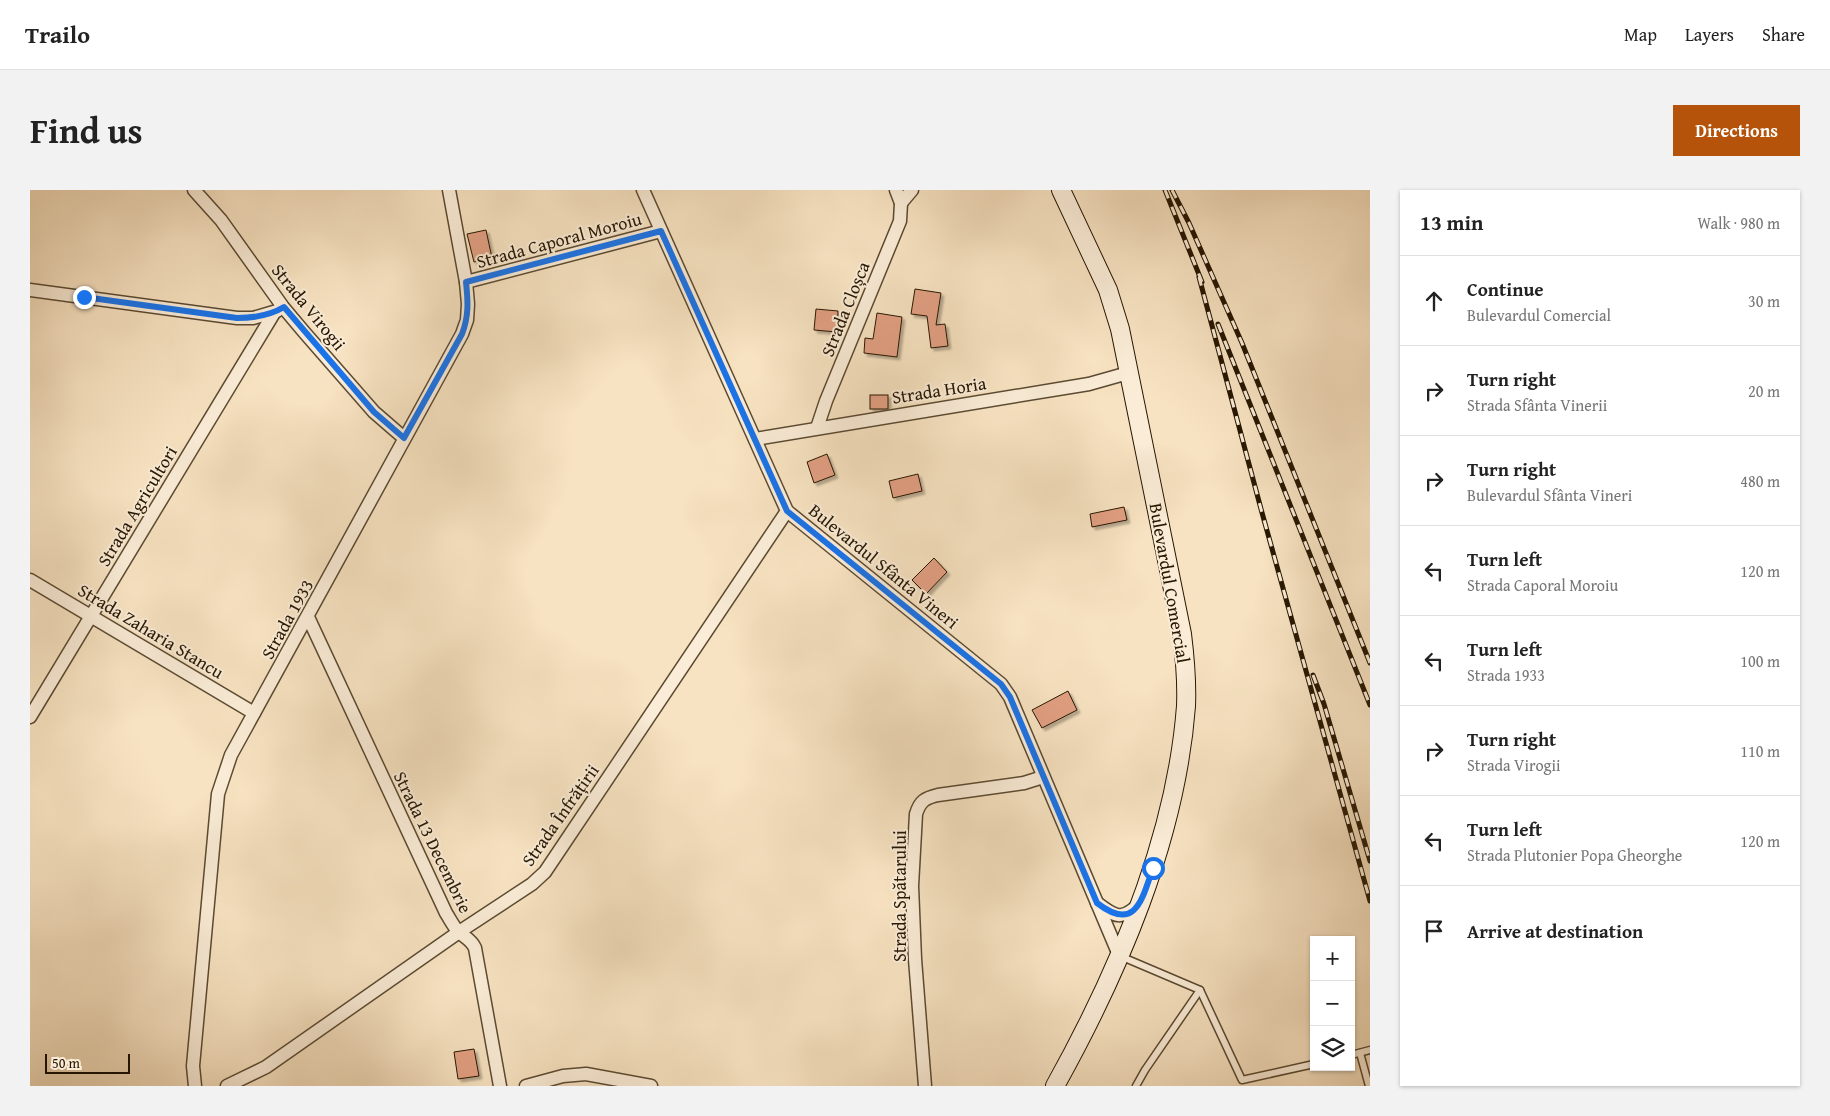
<!DOCTYPE html>
<meta charset="utf-8">
<style>
:root{--surface:#fff;--page:#f2f2f2;--text:#222;--muted:#767676;--line:#e0e0e0;--accent:#b45309}
body{margin:0;font-family:"Gentium Book Plus",serif;background:var(--page);color:var(--text)}
.controls{position:absolute;right:15px;bottom:15px;display:grid;overflow:hidden;border-radius:0px;box-shadow:0 1px 4px #0004}
.controls button{width:45px;height:45px;display:grid;place-items:center;padding:0;border:0;border-bottom:1px solid var(--line);background:var(--surface);color:var(--text);font:25px sans-serif}
.scale{position:absolute;left:15px;bottom:12px;width:85px;box-sizing:border-box;padding-left:5px;border:2px solid #271701;border-top:0;font-size:14px;line-height:18px;white-space:nowrap;color:#271701;-webkit-text-stroke:4px #faecd7;paint-order:stroke}
.stop{position:absolute;width:15px;height:15px;margin:-11px;border:4px solid #1a73e8;border-radius:50%;background:#fff}
.stop.end{background:#1a73e8;border-color:#fff;box-shadow:0 1px 5px #0008}
.list{margin:0;padding:0;list-style:none}
h2{display:flex;justify-content:space-between;align-items:center;height:65px;margin:0;padding:0 20px;font-size:21px}
h2 small{font-size:16px;font-weight:400;color:var(--muted)}
.list li{display:grid;grid-template-columns:32px 1fr auto;gap:15px;align-items:center;box-sizing:border-box;height:90px;padding:0 20px;border-top:1px solid var(--line)}
.list b{display:block;font-size:19px;white-space:nowrap}
.list p{margin:0;font-size:16px;white-space:nowrap;color:var(--muted)}
.list em{font-size:16px;font-style:normal;color:var(--muted)}
.icon{flex:none;width:28px;height:28px;fill:none;stroke:currentColor;stroke-width:2;stroke-linecap:round;stroke-linejoin:round}
.map{position:relative;flex:none;width:1340px;height:896px;overflow:hidden;border-radius:0px}
header{display:flex;align-items:center;gap:30px;box-sizing:border-box;height:70px;padding:0 25px;background:var(--surface);border-bottom:1px solid var(--line)}
header strong{font-size:24px}
nav{display:flex;gap:28px;margin-inline-start:auto;font-size:18px}
.intro{display:flex;align-items:center;justify-content:space-between;box-sizing:border-box;height:120px;padding:0 30px}
h1{margin:0;font-size:35px}
.button{padding:12px 22px;border-radius:0px;background:var(--accent);color:#fff;font-size:18px;font-weight:700}
main{display:flex;gap:30px;padding:0 30px}
aside{flex:1;background:var(--surface);border-radius:0px;box-shadow:0 1px 4px #0004}
.map>svg:first-child{display:block}
.building{fill:#e2a083;stroke:#271701;filter:url(#shadow)}
.lines{fill:none;stroke-linecap:round;stroke-linejoin:round}
.lane-casing{stroke:#5b4a31;stroke-width:9}
.street-casing{stroke:#5b4a31;stroke-width:15}
.secondary-casing{stroke:#271701;stroke-width:20}
.lane{stroke:#faecd7;stroke-width:6}
.street{stroke:#faecd7;stroke-width:12}
.secondary{stroke:#faecd7;stroke-width:18}
.rail-casing{stroke:#271701;stroke-width:5}
.rail{stroke:#faecd7;stroke-width:3;stroke-dasharray:9;stroke-linecap:butt}
.route{stroke:#1a73e8;stroke-width:6}
.labels{text-anchor:middle;dominant-baseline:central;stroke-width:4;stroke-linejoin:round;paint-order:stroke}
.street-label{font-size:18px;fill:#271701;stroke:#faecd7}
</style>
<header>
<strong>Trailo</strong>
<nav><a>Map</a><a>Layers</a><a>Share</a></nav>
</header>
<div class="intro"><h1>Find us</h1><a class="button">Directions</a></div>
<main>
<div class="map">
<svg width="1340" height="896" viewBox="0 0 1340 896">
<defs>
<filter id="shadow"><feDropShadow dx="3" dy="3" stdDeviation="1" flood-color="#0004"/></filter>
</defs>
<rect width="100%" height="100%" fill="#f7e2c1"/>
<filter id="stains"><feTurbulence type="fractalNoise" baseFrequency=".004" numOctaves="4"/><feColorMatrix values="0 0 0 0 .2 0 0 0 0 .09 0 0 0 0 .02 0 0 0 .5 -.17"/></filter>
<radialGradient id="worn" r=".72"><stop offset=".6" stop-color="#630" stop-opacity="0"/><stop offset="1" stop-color="#630" stop-opacity=".3"/></radialGradient>
<g class="building">
<path d="M456 40 462 68 444 72 437 44Z"/>
<path d="M885 99 911 103 906 135 915 134 918 156 901 158 897 126 881 124Z"/>
<path d="M786 119 808 121 807 142 784 140Z"/>
<path d="M847 123 872 127 867 167 834 163 835 148 843 149Z"/>
<rect x="840" y="205" width="18" height="14"/>
<path d="M797 264 805 285 784 293 777 272Z"/>
<path d="M888 284 892 301 863 308 859 291Z"/>
<path d="M1094 317 1097 330 1062 337 1060 324Z"/>
<path d="M904 368 917 382 896 404 882 390Z"/>
<path d="M1038 501 1047 520 1012 538 1002 520Z"/>
<path d="M444 859 449 886 428 889 424 862Z"/>
</g>
<g class="lines">
<defs>
<g id="lane">
<path d="M1090 766 1170 800 1115 880 1106 896"/>
<path d="M1170 800 1212 890 1284 874"/>
<path d="M1330 863 1339 896"/>
<path d="M1321 865 1340 860"/>
</g>
<g id="street">
<path d="M164 0 191 30 253 117 274 142 344 222 374 248"/>
<path d="M613 0 757 321 971 494 980 507 1089 765"/>
<path d="M871 13 882 0"/>
<path d="M436 92 631 41"/>
<path d="M0 100 207 128H223L247 121"/>
<path d="M787 238 796 211 870 31 871 13 866 0"/>
<path d="M725 249 1059 194 1098 183"/>
<path d="M0 390 224 523"/>
<path d="M278 427 416 723C420 729 423 736 428 741 435 748 441 749 445 758L470 896"/>
<path d="M0 527 244 123"/>
<path d="M1067 713C1085 727 1092 731 1109 714"/>
<path d="M165 896 163 876 188 604 201 565 432 144 437 130 438 114 436 92 419 0"/>
<path d="M197 896 236 877 429 742 502 694 515 682 757 321"/>
<path d="M496 896 533 886 556 884 621 896"/>
<path d="M895 896 885 769 882 696 886 624C890 611 895 608 908 605L994 593 1013 587"/>
</g>
<path id="secondary" d="M1025 896C1089 781 1146 649 1156 516 1157 492 1155 468 1152 444L1090 139 1078 100 1031 0"/>
</defs>
<use href="#lane" class="lane-casing"/>
<use href="#street" class="street-casing"/>
<use href="#secondary" class="secondary-casing"/>
<use href="#lane" class="lane"/>
<use href="#street" class="street"/>
<use href="#secondary" class="secondary"/>
<defs>
<g id="rail">
<path d="M1135 0 1172 92"/>
<path d="M1142 0 1159 33 1212 153 1340 473"/>
<path d="M1169 87 1231 319 1340 711"/>
<path d="M1188 134 1340 515"/>
<path d="M1283 485 1294 514 1340 671"/>
</g>
</defs>
<use href="#rail" class="rail-casing"/>
<use href="#rail" class="rail"/>
</g>
<g class="lines">
<path class="route" d="M54 107 207 128C224 128 239 126 254 117L344 222 374 248 432 144C439 126 438 111 436 92L631 41 757 321 971 494 980 507 1067 713C1106 743 1112 709 1123 678"/>
</g>
<g class="labels">
<g class="street-label">
<text transform="translate(529 50) rotate(-15)">Strada Caporal Moroiu</text>
<text transform="translate(279 117) rotate(51)">Strada Virogii</text>
<text transform="translate(815 119) rotate(-68)">Strada Cloșca</text>
<text transform="translate(909 200) rotate(-9)">Strada Horia</text>
<text transform="translate(107 316) rotate(-59)">Strada Agricultori</text>
<text transform="translate(854 376) rotate(39)">Bulevardul Sfânta Vineri</text>
<text transform="translate(1140 393) rotate(80)">Bulevardul Comercial</text>
<text transform="translate(257 429) rotate(-61)">Strada 1933</text>
<text transform="translate(121 441) rotate(31)">Strada Zaharia Stancu</text>
<text transform="translate(530 625) rotate(-55)">Strada Înfrățirii</text>
<text transform="translate(403 652) rotate(64)">Strada 13 Decembrie</text>
<text transform="translate(869 706) rotate(-90)">Strada Spătarului</text>
</g>
</g>
<rect width="100%" height="100%" filter="url(#stains)"/>
<rect width="100%" height="100%" fill="url(#worn)"/>
</svg>
<div class="controls">
<button>+</button>
<button>−</button>
<button><svg class="icon" aria-label="layers" viewBox="0 0 24 24"><path d="M12 4l9 5-9 5-9-5zM3 14l9 5 9-5"/></svg></button>
</div>
<div class="scale">50 m</div>
<div class="stop" style="left:1123px;top:678px"></div>
<div class="stop end" style="left:54px;top:107px"></div>
</div>
<aside>
<h2>13 min<small>Walk · 980 m</small></h2>
<ul class="list">
<li><svg class="icon" aria-label="ahead" viewBox="0 0 24 24"><path d="M12 20V5M6 11l6-6 6 6"/></svg><div><b>Continue</b><p>Bulevardul Comercial</p></div><em>30 m</em></li>
<li><svg class="icon" aria-label="right" viewBox="0 0 24 24"><path d="M7 20v-9h11M14 6l5 5-5 5"/></svg><div><b>Turn right</b><p>Strada Sfânta Vinerii</p></div><em>20 m</em></li>
<li><svg class="icon" aria-label="right" viewBox="0 0 24 24"><path d="M7 20v-9h11M14 6l5 5-5 5"/></svg><div><b>Turn right</b><p>Bulevardul Sfânta Vineri</p></div><em>480 m</em></li>
<li><svg class="icon" aria-label="left" viewBox="0 0 24 24"><path d="M17 20v-9H6M10 6l-5 5 5 5"/></svg><div><b>Turn left</b><p>Strada Caporal Moroiu</p></div><em>120 m</em></li>
<li><svg class="icon" aria-label="left" viewBox="0 0 24 24"><path d="M17 20v-9H6M10 6l-5 5 5 5"/></svg><div><b>Turn left</b><p>Strada 1933</p></div><em>100 m</em></li>
<li><svg class="icon" aria-label="right" viewBox="0 0 24 24"><path d="M7 20v-9h11M14 6l5 5-5 5"/></svg><div><b>Turn right</b><p>Strada Virogii</p></div><em>110 m</em></li>
<li><svg class="icon" aria-label="left" viewBox="0 0 24 24"><path d="M17 20v-9H6M10 6l-5 5 5 5"/></svg><div><b>Turn left</b><p>Strada Plutonier Popa Gheorghe</p></div><em>120 m</em></li>
<li><svg class="icon" aria-label="arrive" viewBox="0 0 24 24"><path d="M6 21V4h12l-3 4 3 4H6"/></svg><div><b>Arrive at destination</b></div></li>
</ul>
</aside>
</main>
